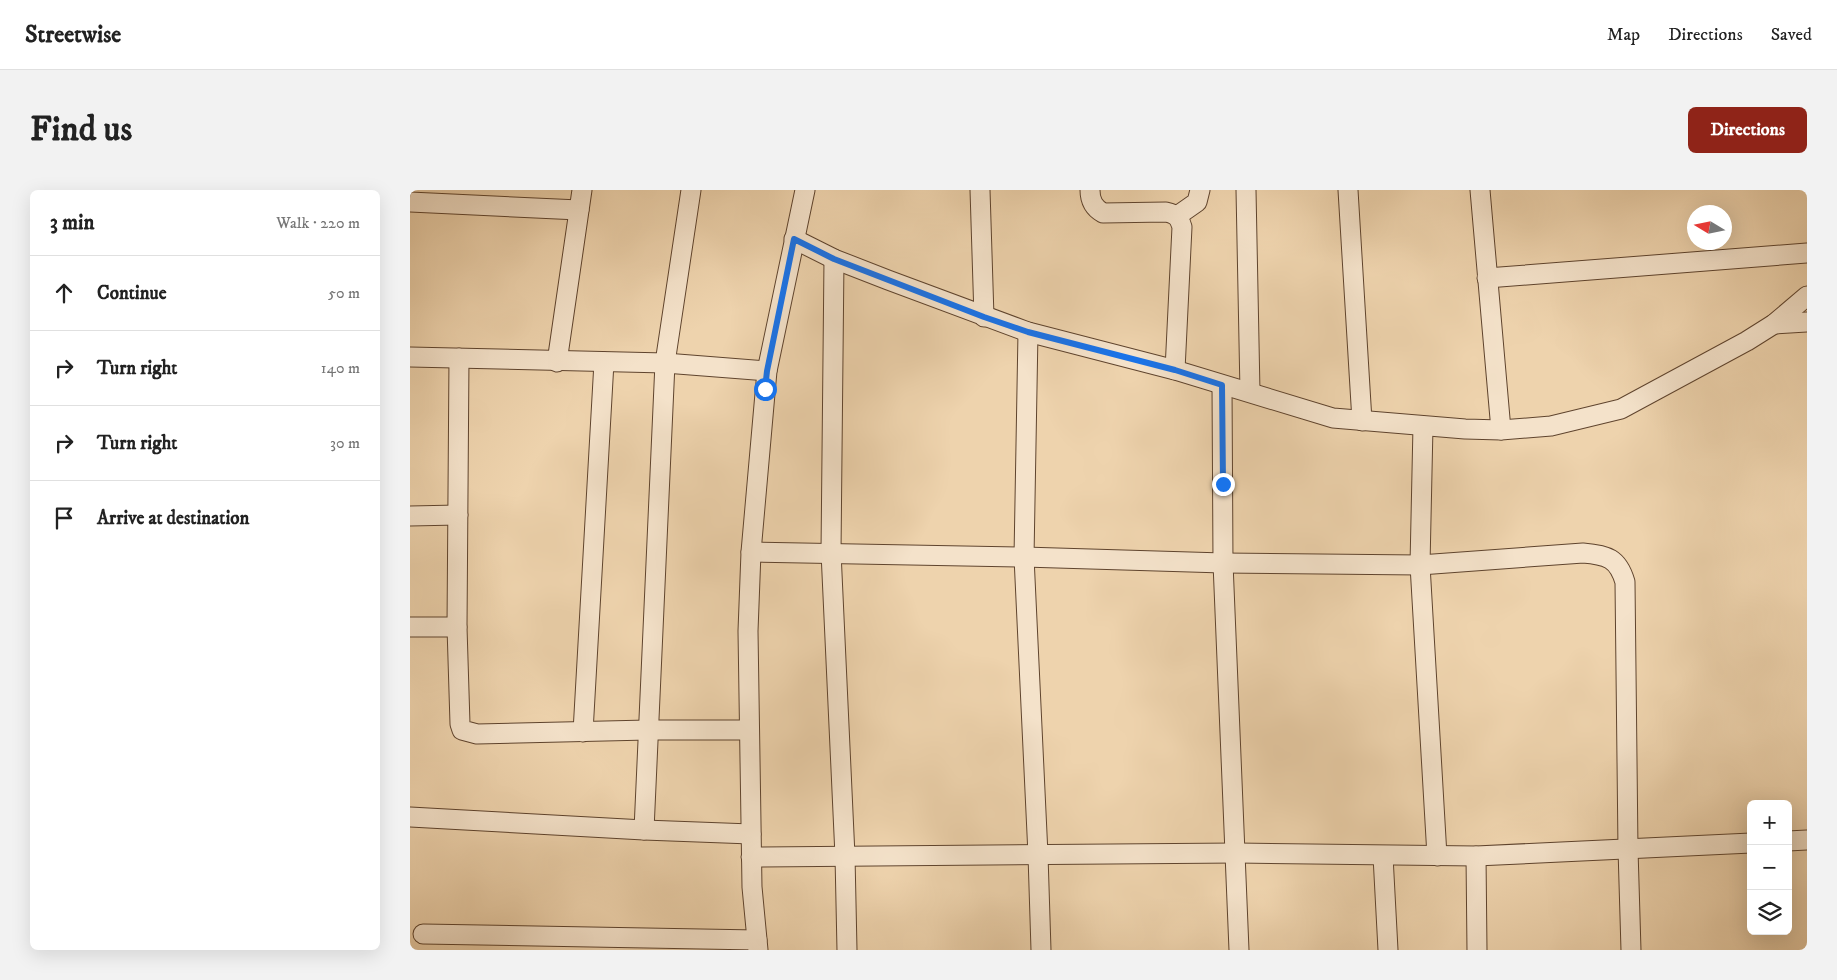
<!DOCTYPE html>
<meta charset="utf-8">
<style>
:root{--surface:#fff;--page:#f2f2f2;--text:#222;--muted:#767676;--line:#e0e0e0;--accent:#8f2418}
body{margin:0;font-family:"IM FELL DW Pica",serif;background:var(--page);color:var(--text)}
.controls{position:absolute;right:15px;bottom:15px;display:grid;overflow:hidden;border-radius:8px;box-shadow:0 5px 20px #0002}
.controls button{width:45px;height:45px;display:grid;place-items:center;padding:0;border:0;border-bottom:1px solid var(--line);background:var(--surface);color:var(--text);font:25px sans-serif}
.compass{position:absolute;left:1277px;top:15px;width:45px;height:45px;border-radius:50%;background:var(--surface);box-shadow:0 5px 20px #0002;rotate:280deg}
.stop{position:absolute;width:15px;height:15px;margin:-11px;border:4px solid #1a73e8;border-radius:50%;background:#fff}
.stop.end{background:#1a73e8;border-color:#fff;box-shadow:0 1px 5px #0008}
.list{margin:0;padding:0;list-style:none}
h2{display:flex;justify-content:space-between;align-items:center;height:65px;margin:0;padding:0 20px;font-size:21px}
h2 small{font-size:16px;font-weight:400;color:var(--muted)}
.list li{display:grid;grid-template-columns:32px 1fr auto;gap:15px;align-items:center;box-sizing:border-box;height:75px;padding:0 20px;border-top:1px solid var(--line)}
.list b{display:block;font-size:19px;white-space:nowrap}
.list em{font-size:16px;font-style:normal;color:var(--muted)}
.icon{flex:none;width:28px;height:28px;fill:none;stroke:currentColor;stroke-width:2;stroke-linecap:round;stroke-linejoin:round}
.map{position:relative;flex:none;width:1397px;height:760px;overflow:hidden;border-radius:8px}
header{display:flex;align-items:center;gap:30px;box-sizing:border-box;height:70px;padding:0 25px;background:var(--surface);border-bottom:1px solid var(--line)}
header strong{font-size:24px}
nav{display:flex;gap:28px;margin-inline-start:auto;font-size:18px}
.intro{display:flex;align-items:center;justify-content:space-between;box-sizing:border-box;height:120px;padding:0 30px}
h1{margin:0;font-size:35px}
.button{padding:12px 22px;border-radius:8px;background:var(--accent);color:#fff;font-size:18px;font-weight:700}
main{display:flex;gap:30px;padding:0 30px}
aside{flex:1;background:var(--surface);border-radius:8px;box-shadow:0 5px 20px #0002}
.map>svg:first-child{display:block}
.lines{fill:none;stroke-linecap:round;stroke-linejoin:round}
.street-casing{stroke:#5f442e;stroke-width:21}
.street{stroke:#f4e2ca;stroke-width:19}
.route{stroke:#1a73e8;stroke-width:6}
</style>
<header>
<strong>Streetwise</strong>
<nav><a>Map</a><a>Directions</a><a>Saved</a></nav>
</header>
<div class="intro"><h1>Find us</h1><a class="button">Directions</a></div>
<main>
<aside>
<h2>3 min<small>Walk · 220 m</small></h2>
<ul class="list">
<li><svg class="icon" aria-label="ahead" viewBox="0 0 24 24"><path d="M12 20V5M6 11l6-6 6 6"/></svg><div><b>Continue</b></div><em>50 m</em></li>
<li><svg class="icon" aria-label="right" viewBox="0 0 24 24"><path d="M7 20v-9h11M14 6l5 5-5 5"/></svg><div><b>Turn right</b></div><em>140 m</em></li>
<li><svg class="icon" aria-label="right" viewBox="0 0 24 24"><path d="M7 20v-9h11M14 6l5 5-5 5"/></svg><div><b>Turn right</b></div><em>30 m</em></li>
<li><svg class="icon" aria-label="arrive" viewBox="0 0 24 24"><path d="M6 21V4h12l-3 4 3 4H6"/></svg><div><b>Arrive at destination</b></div></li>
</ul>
</aside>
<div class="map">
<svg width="1397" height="760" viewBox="0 0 1397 760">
<rect width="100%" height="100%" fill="#eed3ad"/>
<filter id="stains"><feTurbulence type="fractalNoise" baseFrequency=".004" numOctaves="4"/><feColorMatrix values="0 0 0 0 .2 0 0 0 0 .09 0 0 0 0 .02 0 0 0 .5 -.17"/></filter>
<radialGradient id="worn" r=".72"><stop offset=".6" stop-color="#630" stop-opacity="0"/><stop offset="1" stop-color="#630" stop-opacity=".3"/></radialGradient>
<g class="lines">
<defs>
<g id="street">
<path d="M570 0 574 127"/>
<path d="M680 0C680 11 684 18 693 23L756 22C766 24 769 27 772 37L765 180"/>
<path d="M836 0 840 202"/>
<path d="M938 0 952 231"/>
<path d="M1070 0 1091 240"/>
<path d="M0 12 169 20"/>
<path d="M767 26 787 12 790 0"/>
<path d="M384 49 424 69 478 90 618 142 765 180 923 228 1055 239 1091 240 1141 236 1211 219 1337 151 1364 134 1397 106"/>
<path d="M424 69 421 362 435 666 437 760"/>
<path d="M1077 88 1397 63"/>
<path d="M1364 134 1397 132"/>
<path d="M618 142 614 367 628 665 631 760"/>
<path d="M0 167 255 173 357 181"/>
<path d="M49 168 47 437 50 534 52 540 67 544 238 540H339"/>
<path d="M147 172 172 0"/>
<path d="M812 195 813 373 829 760"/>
<path d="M1013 236 1010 375 1027 666"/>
<path d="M0 326 48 325"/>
<path d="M341 362 614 367 813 373 1010 375 1173 363C1197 365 1208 368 1215 392L1218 659 1221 760"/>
<path d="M0 437H47"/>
<path d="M173 542 194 172"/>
<path d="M0 627 234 640 341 644"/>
<path d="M234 640 255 173 281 0"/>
<path d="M1378 651 1397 650"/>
<path d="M973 666 978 760"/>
<path d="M1066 666 1067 760"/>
<path d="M341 667 827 663 1066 666 1341 653"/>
<path d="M13 744 347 750"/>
<path d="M348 760 342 697 338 441 341 362 357 181 395 0"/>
</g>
</defs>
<use href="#street" class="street-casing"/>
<use href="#street" class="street"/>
</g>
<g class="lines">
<path class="route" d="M355 199 357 181 384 49 424 69 574 127 618 142 765 180 812 195 813 294"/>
</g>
<rect width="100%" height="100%" filter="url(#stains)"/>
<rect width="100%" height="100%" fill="url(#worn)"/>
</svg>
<div class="controls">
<button>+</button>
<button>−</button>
<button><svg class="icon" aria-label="layers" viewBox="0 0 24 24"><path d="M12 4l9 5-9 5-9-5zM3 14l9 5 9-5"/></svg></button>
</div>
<svg class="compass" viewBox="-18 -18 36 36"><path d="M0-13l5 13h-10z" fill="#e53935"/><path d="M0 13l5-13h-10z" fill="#767676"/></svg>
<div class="stop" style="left:355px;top:199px"></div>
<div class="stop end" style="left:813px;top:294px"></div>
</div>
</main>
